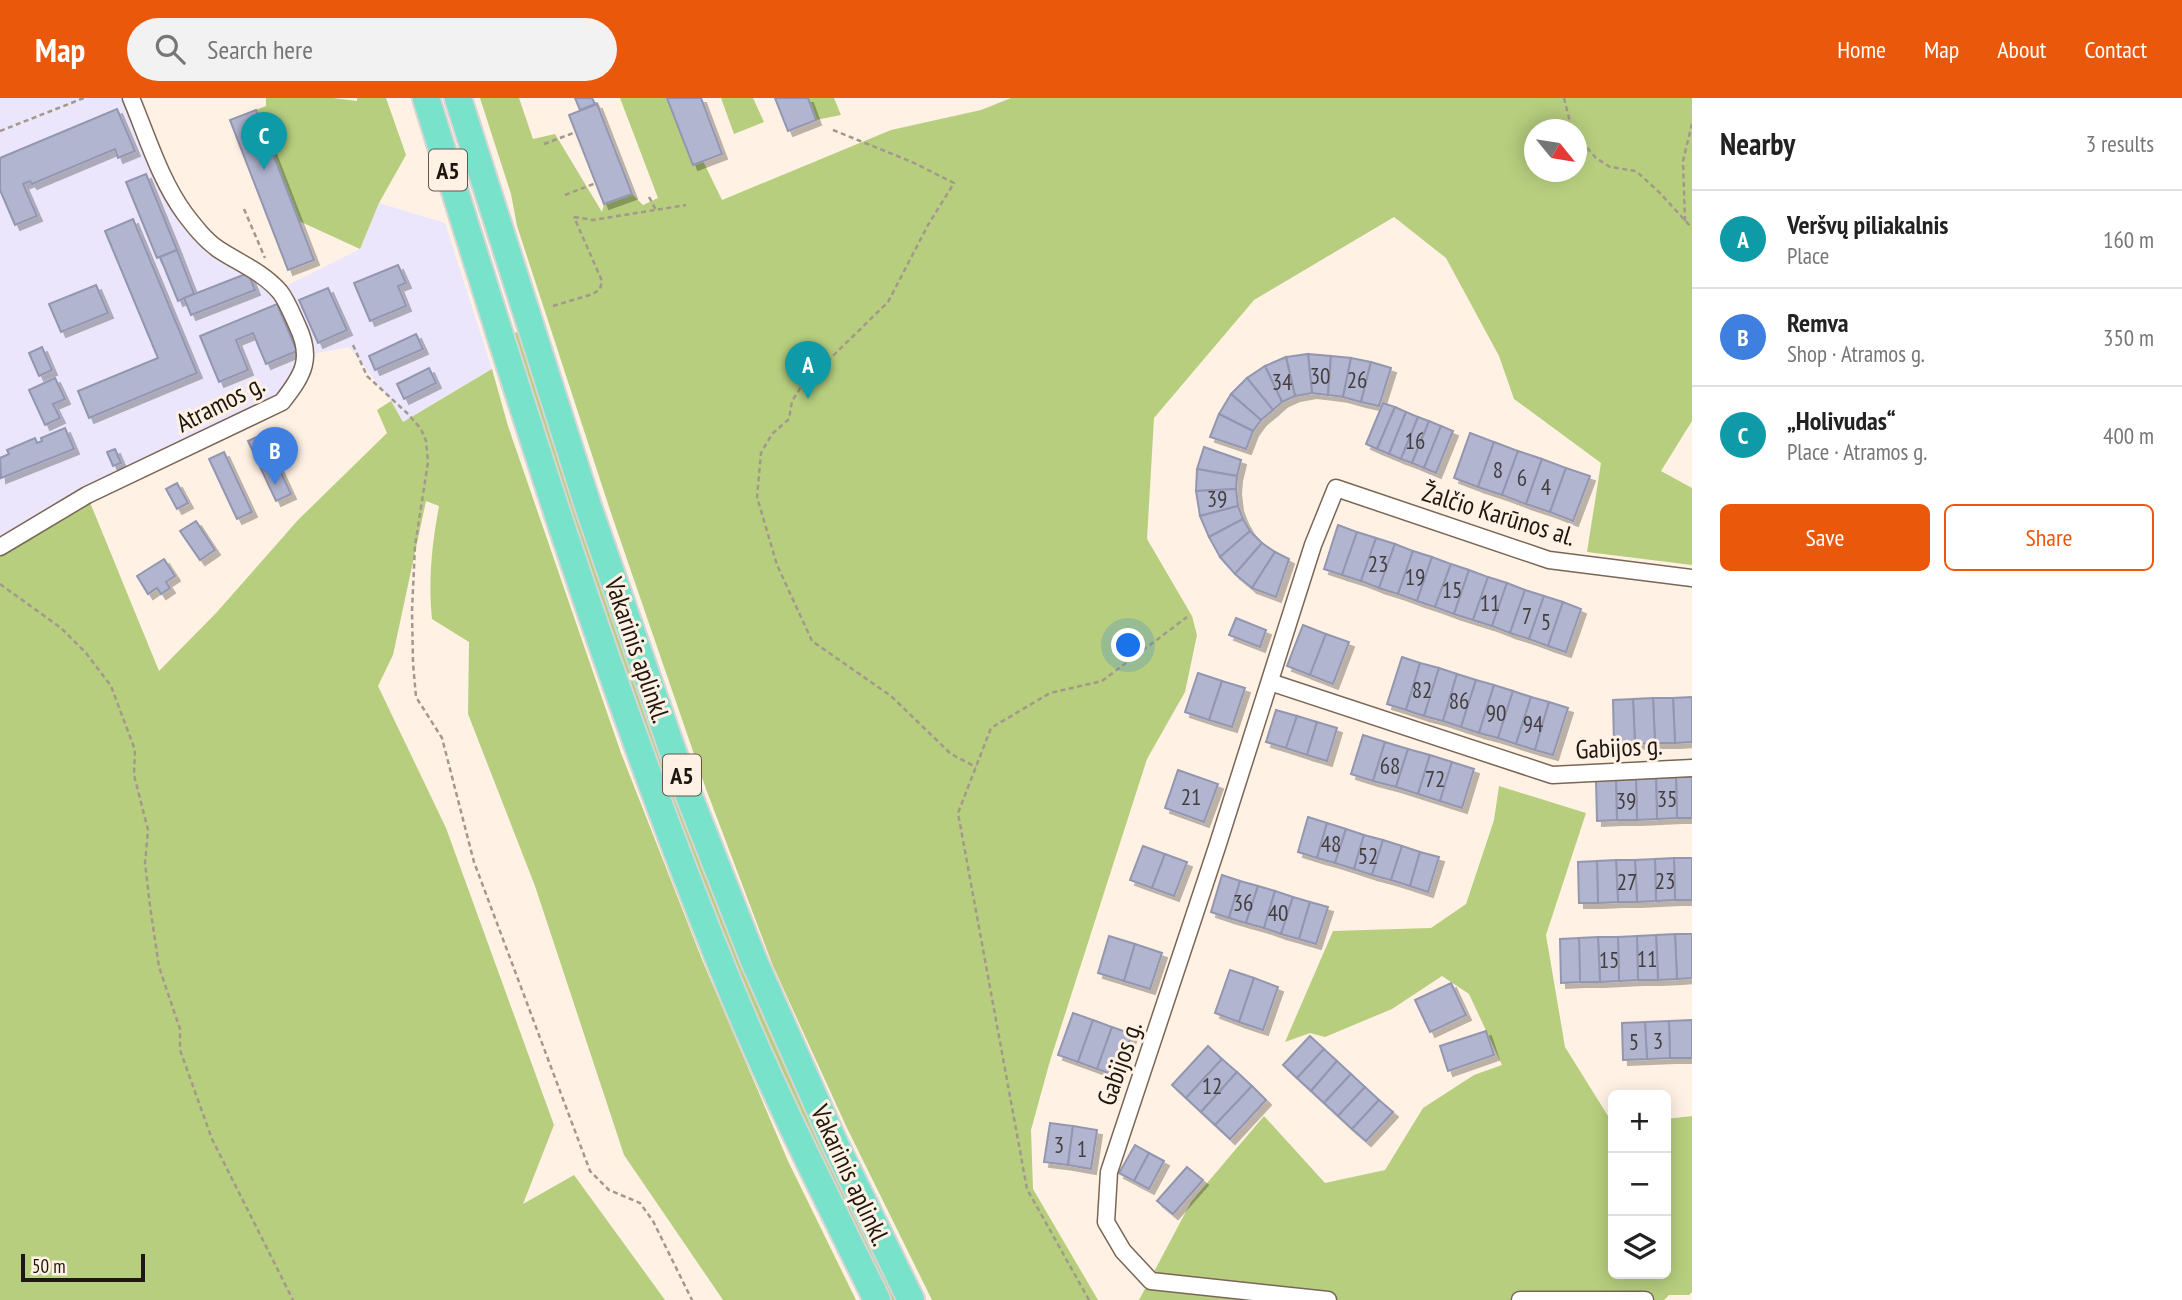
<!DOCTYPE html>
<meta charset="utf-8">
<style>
:root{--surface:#fff;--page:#f2f2f2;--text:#222;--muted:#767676;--line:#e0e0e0;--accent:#ea580c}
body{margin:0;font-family:"PT Sans Narrow",sans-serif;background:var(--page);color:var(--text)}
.controls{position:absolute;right:21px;bottom:21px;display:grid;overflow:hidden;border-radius:10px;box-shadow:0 4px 18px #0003}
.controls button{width:63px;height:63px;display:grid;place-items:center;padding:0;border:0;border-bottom:2px solid var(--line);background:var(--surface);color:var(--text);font:35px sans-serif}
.compass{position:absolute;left:1524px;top:21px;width:63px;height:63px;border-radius:50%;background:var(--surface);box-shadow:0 4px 18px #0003;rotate:120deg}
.scale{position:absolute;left:21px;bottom:18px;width:124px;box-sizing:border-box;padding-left:7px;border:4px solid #1e160f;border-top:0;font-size:19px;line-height:24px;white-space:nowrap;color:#1e160f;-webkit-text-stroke:5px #fff1e4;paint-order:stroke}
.you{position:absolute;left:1129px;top:548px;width:24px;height:24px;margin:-18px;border:5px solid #fff;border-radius:50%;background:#1a73e8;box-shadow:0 0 0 10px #1a73e833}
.badge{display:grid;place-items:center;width:46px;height:46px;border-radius:50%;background:var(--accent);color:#fff;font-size:23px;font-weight:700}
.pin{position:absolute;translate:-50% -58px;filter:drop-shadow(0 2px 4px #0008)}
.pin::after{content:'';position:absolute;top:37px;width:24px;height:21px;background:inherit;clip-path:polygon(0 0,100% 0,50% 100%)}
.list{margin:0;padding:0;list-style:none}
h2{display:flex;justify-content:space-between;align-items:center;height:91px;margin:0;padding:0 28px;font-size:30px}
h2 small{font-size:23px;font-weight:400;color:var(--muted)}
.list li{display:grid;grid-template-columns:46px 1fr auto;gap:21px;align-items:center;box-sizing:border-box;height:98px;padding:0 28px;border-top:2px solid var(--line)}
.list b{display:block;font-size:26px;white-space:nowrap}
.list p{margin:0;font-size:23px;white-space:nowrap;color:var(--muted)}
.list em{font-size:23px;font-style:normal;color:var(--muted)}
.actions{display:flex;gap:14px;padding:21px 28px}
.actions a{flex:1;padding:16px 0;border:2px solid var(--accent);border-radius:10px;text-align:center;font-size:24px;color:var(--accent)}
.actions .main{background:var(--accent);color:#fff}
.icon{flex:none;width:38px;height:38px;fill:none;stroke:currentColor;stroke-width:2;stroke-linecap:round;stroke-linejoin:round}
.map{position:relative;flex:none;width:1692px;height:1202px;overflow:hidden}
header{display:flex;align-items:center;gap:42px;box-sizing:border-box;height:98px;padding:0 35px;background:var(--accent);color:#fff}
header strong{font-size:33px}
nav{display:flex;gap:38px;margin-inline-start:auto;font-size:24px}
.search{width:490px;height:63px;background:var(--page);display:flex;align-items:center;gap:18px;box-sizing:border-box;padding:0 24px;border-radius:38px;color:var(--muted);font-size:26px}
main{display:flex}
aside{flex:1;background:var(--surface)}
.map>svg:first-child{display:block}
.industrial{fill:#ebe6fc}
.green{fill:#b7ce7e;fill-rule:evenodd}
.building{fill:#b2b5cf;stroke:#9396b0;stroke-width:2;filter:url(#shadow)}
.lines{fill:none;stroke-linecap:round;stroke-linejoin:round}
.minor-casing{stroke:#7a6654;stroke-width:19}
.trunk-casing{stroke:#d6d5d4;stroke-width:30}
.path{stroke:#a4988d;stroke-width:2.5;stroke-dasharray:5 3.5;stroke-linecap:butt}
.minor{stroke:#fff;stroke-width:16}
.trunk{stroke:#78e2ca;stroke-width:26}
.labels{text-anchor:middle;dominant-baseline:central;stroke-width:6;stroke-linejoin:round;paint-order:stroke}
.number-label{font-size:23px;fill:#433e3f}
.shield{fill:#fff1e4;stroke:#62584f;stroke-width:2}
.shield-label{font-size:24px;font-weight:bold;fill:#1e160f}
.street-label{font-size:26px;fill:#1e160f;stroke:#fff1e4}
</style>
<header>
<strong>Map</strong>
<div class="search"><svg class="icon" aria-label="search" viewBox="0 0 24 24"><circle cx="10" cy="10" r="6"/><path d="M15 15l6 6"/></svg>Search here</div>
<nav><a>Home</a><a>Map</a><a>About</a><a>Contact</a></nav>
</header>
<main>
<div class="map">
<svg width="1692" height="1202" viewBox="0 0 1692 1202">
<defs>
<filter id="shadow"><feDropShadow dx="5" dy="5" stdDeviation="0" flood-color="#0004"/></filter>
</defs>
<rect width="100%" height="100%" fill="#fff1e4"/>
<path class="industrial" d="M0 0H131L184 114 278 192 360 151 379 105 445 125 492 271 403 324 391 303 349 249 307 257 282 304 0 449Z"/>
<g class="green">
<path d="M266 0H333L357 3V0H386L406 57 379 105 360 151 299 123 256 12 266 8Z"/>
<path d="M480 0H519L533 41 555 36 602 114 604 106 632 96 643 107 658 100 620 0H667L693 66 703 63 722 102 891 32 981 12 1011 0H1692V323L1661 373 1692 390V467L1587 454 1601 365 1514 301 1499 258 1446 160 1394 119 1254 202 1154 320 1147 441 1192 518 1197 537 1185 594 1147 661 1050 963 1031 1032 1033 1091 1098 1202H932L846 1028 773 868 706 691 611 415 517 128 511 96ZM1534 32H1576V74H1534Z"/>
<path d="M721 0H753L764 24 734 36Z"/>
<path d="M808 0H834L841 17 816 22Z"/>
<path d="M522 233C581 416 638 599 707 779 762 924 830 1063 898 1202H890C822 1064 756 925 701 782 631 602 573 419 514 235Z"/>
<path d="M492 271 508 328 621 655 703 864 788 1063 856 1202H723L624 1057 535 788 468 616 469 544 432 521C428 482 432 446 439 408L426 403 393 557 378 588 446 730 554 1027 523 1106 574 1077 665 1202H0V449L87 397 159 573 217 514 298 422 387 335 377 312 391 303 403 324Z"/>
<path d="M1499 688 1586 715 1546 837 1565 949 1613 1026V1176H1666V1021L1692 1018V1194L1689 1197H1669L1664 1202H1139L1191 1104 1264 1018 1325 1085 1385 1072 1423 1010 1474 977 1502 967 1469 896 1442 878 1392 911 1325 939 1310 935 1285 944 1333 833 1431 830 1466 806 1494 722Z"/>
</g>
<g class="building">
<path d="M575 0H592L595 6 580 12Z"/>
<path d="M667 0H701L722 56 693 67Z"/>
<path d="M775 0H808L816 22 788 33Z"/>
<path d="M597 6 632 96 604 106 569 17Z"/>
<path d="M117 11 135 53 118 60 115 51 32 86 30 83 23 86 37 118 15 127 0 92V60Z"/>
<path d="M256 12 314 162 288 172 230 22Z"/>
<path d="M146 76 177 152 157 160 126 84Z"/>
<path d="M133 121 197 275 89 320 78 293 158 260 105 133Z"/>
<path d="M177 152 194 196 178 203 160 159Z"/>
<path d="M398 167 406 185 398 188 406 208 370 223 354 185Z"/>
<path d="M248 175 255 192 191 217 184 200Z"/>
<path d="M96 187 108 215 61 234 49 206Z"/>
<path d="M328 190 347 232 318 245 299 202Z"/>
<path d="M277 206 297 253 266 266 253 235 236 242 248 272 219 284 200 238Z"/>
<path d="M416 236 423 251 375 272 369 258Z"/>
<path d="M42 249 52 272 39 278 29 255Z"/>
<path d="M1308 256 1331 258 1328 297 1312 295Z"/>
<path d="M1308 256 1312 295 1295 298 1286 259Z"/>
<path d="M1331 258 1351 260 1343 299 1328 297Z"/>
<path d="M1286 259 1295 298 1282 304 1265 268Z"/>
<path d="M1351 260 1371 264 1361 304 1343 299Z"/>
<path d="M1371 264 1391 270 1379 308 1361 304Z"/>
<path d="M1265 268 1282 304 1273 312 1247 280Z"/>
<path d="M429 270 436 285 404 301 397 286Z"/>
<path d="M55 280 65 301 53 306 60 320 45 327 29 292Z"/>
<path d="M1247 280 1273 312 1261 322 1231 296Z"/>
<path d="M1231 296 1261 322 1253 333 1219 316Z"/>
<path d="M1383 305 1395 309 1377 351 1366 346Z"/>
<path d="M1395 309 1406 314 1389 356 1377 351Z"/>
<path d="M1406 314 1418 319 1401 361 1389 356Z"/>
<path d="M1219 316 1253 333 1246 351 1210 339Z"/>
<path d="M1418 319 1429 323 1412 365 1401 361Z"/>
<path d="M1429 323 1441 328 1424 370 1412 365Z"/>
<path d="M1441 328 1453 333 1436 375 1424 370Z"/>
<path d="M65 330 74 351 1 380 0 360 9 356 7 352 35 340 37 345 42 343 41 340Z"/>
<path d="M1470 335 1494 344 1478 389 1454 380Z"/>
<path d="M263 336 291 396 276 403 248 343Z"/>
<path d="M1494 344 1518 353 1502 397 1478 389Z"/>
<path d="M1204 349 1241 362 1237 378 1197 371Z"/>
<path d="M115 351 121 365 113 368 107 354Z"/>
<path d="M1518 353 1542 361 1526 406 1502 397Z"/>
<path d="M224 354 252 414 237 421 209 361Z"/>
<path d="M1542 361 1566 370 1550 414 1526 406Z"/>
<path d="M1566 370 1590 378 1573 423 1550 414Z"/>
<path d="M1197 371 1237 378 1236 391 1196 393Z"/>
<path d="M177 385 188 405 177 411 166 391Z"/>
<path d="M1236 391 1238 408 1200 418 1196 393Z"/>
<path d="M1238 408 1243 421 1209 439 1200 418Z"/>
<path d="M1243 421 1250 433 1220 459 1209 439Z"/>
<path d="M196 423 215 452 200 462 180 433Z"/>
<path d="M1338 427 1357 434 1342 477 1324 471Z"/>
<path d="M1250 433 1262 445 1235 476 1220 459Z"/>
<path d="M1357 434 1376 440 1361 483 1342 477Z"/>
<path d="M1376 440 1395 446 1379 490 1361 483Z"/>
<path d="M1262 445 1275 454 1252 490 1235 476Z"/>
<path d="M1395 446 1413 453 1398 496 1379 490Z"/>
<path d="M1413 453 1432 459 1417 503 1398 496Z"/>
<path d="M1275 454 1289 461 1276 499 1252 490Z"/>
<path d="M1432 459 1451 466 1435 509 1417 503Z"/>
<path d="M164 461 175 478 166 484 170 490 161 496 157 490 148 496 137 478Z"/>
<path d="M1451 466 1469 472 1454 516 1435 509Z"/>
<path d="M1469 472 1488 479 1473 522 1454 516Z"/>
<path d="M1488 479 1507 485 1492 528 1473 522Z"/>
<path d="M1507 485 1525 492 1510 535 1492 528Z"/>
<path d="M1525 492 1544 498 1529 541 1510 535Z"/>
<path d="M1544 498 1563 504 1548 548 1529 541Z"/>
<path d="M1563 504 1581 511 1566 554 1548 548Z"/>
<path d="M1236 520 1266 532 1260 549 1229 537Z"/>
<path d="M1303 527 1326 536 1310 577 1287 568Z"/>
<path d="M1326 536 1349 544 1333 586 1310 577Z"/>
<path d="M1402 559 1420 565 1406 612 1387 606Z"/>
<path d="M1420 565 1439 570 1424 618 1406 612Z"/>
<path d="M1439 570 1457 576 1443 623 1424 618Z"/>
<path d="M1198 575 1222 583 1209 622 1185 614Z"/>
<path d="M1457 576 1476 582 1461 629 1443 623Z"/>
<path d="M1476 582 1494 587 1479 635 1461 629Z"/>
<path d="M1222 583 1245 590 1232 629 1209 622Z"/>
<path d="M1494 587 1513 593 1498 640 1479 635Z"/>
<path d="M1513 593 1531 599 1516 646 1498 640Z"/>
<path d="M1531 599 1549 604 1535 652 1516 646Z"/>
<path d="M1692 599V644L1675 645 1673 600Z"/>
<path d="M1653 600H1673L1675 645H1655Z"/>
<path d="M1653 600 1655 645 1635 646 1633 601Z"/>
<path d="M1633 601 1635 646 1614 647 1613 602Z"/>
<path d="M1549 604 1568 610 1553 657 1535 652Z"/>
<path d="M1276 612 1297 618 1286 650 1266 644Z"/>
<path d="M1297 618 1317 624 1307 657 1286 650Z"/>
<path d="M1317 624 1337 630 1327 663 1307 657Z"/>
<path d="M1363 637 1385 644 1373 683 1351 676Z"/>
<path d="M1385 644 1408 651 1396 689 1373 683Z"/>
<path d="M1408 651 1430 657 1418 696 1396 689Z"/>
<path d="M1430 657 1452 664 1440 703 1418 696Z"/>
<path d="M1452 664 1474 671 1462 710 1440 703Z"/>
<path d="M1178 672 1218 686 1204 724 1165 710Z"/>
<path d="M1676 679H1692V720H1677Z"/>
<path d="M1676 679 1677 720 1657 721 1656 680Z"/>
<path d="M1656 680 1657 721 1637 722 1636 681Z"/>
<path d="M1636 681 1637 722H1617L1616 682Z"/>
<path d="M1596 682H1616L1617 722 1597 723Z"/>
<path d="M1308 719 1327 725 1317 760 1298 754Z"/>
<path d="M1327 725 1346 731 1335 765 1317 760Z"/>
<path d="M1346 731 1364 737 1354 771 1335 765Z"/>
<path d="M1364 737 1383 742 1372 777 1354 771Z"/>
<path d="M1383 742 1402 748 1391 782 1372 777Z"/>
<path d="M1143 748 1165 756 1152 790 1130 782Z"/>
<path d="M1402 748 1420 754 1410 788 1391 782Z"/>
<path d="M1420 754 1439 759 1428 794 1410 788Z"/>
<path d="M1165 756 1187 764 1174 798 1152 790Z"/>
<path d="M1674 760H1692V802H1675Z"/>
<path d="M1674 760 1675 802 1656 803 1655 761Z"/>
<path d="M1655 761 1656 803 1637 804 1635 762Z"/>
<path d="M1616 762H1635L1637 804H1618Z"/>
<path d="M1616 762 1618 804 1598 805 1597 763Z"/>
<path d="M1597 763 1598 805H1579L1578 764Z"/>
<path d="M1222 777 1240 783 1229 820 1211 814Z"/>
<path d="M1240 783 1258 788 1246 825 1229 820Z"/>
<path d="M1258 788 1275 793 1264 830 1246 825Z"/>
<path d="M1275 793 1293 799 1281 836 1264 830Z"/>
<path d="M1293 799 1310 804 1299 841 1281 836Z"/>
<path d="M1310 804 1328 809 1316 846 1299 841Z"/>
<path d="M1675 836H1692V880L1677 881Z"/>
<path d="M1675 836 1677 881 1658 882 1656 837Z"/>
<path d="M1656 837 1658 882H1638L1637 838Z"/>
<path d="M1109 838 1135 846 1124 883 1098 875Z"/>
<path d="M1637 838 1638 882 1619 883 1618 839Z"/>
<path d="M1598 839H1618L1619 883 1600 884Z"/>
<path d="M1598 839 1600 884H1580L1579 840Z"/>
<path d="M1579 840 1580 884 1561 885 1560 841Z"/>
<path d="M1135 846 1162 855 1150 891 1124 883Z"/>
<path d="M1230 872 1254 880 1239 924 1215 915Z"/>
<path d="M1254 880 1278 889 1263 932 1239 924Z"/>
<path d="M1451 885 1466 917 1430 934 1415 902Z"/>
<path d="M1073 915 1093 922 1078 964 1058 957Z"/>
<path d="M1093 922 1112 929 1097 971 1078 964Z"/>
<path d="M1692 922V960H1670L1669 923Z"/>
<path d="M1669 923 1670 960 1647 961 1645 924Z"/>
<path d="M1645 924 1647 961 1623 962 1622 925Z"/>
<path d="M1112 929 1132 936 1117 978 1097 971Z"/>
<path d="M1486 933 1494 957 1448 973 1440 948Z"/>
<path d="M1310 938 1324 951 1297 980 1283 967Z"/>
<path d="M1208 948 1222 961 1186 1000 1172 987Z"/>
<path d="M1324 951 1337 963 1311 993 1297 980Z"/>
<path d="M1222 961 1237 974 1201 1014 1186 1000Z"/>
<path d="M1337 963 1351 976 1324 1005 1311 993Z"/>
<path d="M1237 974 1252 988 1215 1027 1201 1014Z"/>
<path d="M1351 976 1365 989 1338 1018 1324 1005Z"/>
<path d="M1252 988 1266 1002 1230 1041 1215 1027Z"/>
<path d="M1365 989 1379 1002 1352 1031 1338 1018Z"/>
<path d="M1379 1002 1393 1014 1366 1043 1352 1031Z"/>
<path d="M1050 1025 1073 1028 1068 1067 1044 1064Z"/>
<path d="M1073 1028 1097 1032 1091 1071 1068 1067Z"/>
<path d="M1135 1047 1149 1055 1134 1083 1119 1075Z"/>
<path d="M1149 1055 1164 1063 1149 1091 1134 1083Z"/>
<path d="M1187 1069 1203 1082 1173 1116 1157 1103Z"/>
</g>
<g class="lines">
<defs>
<g id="minor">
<path d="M0 449 87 397 282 304C304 276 313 260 297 227 292 216 287 203 280 194 263 174 239 165 218 151 205 142 195 129 185 116 160 82 147 38 131 0"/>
<path d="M1270 584 1552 677 1692 670"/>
<path d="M1328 1202 1151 1183 1123 1153 1106 1124 1109 1074 1217 749 1313 447 1336 390 1549 462 1692 480"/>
<path d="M1520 1202H1645"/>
</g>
<g id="trunk">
<path d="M426 0C518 298 611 597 729 886 773 994 826 1098 877 1202"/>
<path d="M458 0 588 408 682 680 754 863 834 1044 911 1202"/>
</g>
</defs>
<use href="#minor" class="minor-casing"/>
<use href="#trunk" class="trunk-casing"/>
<g class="path">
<path d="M1564 0 1572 32"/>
<path d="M833 32 912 64 954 85 928 127 888 204 801 289 792 303 789 321 772 336 761 355 757 399 777 467 812 543 891 598 951 656 976 669"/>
<path d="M0 33 84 0"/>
<path d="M1576 37 1596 60 1610 69 1636 73 1659 94 1692 130"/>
<path d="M544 46 576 34"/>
<path d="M565 97 596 85"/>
<path d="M649 99 656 112"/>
<path d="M244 111 265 160"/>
<path d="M574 119 593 122 686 107"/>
<path d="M1685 123 1683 63 1692 26"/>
<path d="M553 208 593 196 600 191 602 183 574 119"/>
<path d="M353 247 367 278 407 315 421 331 426 343 428 364 415 448 412 513 413 565 416 599 442 640 474 764 590 1073 609 1092 640 1105 653 1123 692 1202"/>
<path d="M0 486 61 530 86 555 111 588 135 652 134 677 148 732 145 765 150 808 159 869 180 931V952L212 1041 293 1202"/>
<path d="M1089 1202 1027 1091 958 715 991 630 1050 595 1102 583 1187 519"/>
</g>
<use href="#minor" class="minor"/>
<use href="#trunk" class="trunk"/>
</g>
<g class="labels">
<g class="number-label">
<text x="1320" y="277">30</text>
<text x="1357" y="281">26</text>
<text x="1282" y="283">34</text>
<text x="1415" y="342">16</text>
<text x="1498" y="371">8</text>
<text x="1522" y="379">6</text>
<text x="1546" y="388">4</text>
<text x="1217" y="400">39</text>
<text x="1378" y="465">23</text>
<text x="1415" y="478">19</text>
<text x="1452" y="491">15</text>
<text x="1490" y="504">11</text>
<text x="1527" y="517">7</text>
<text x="1546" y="523">5</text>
<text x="1422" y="591">82</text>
<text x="1459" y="602">86</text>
<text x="1496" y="614">90</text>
<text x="1533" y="625">94</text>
<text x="1390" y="667">68</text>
<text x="1435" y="680">72</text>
<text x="1191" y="698">21</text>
<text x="1667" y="700">35</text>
<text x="1626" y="702">39</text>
<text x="1331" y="745">48</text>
<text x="1368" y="757">52</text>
<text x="1665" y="782">23</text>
<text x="1627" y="783">27</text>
<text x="1243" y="804">36</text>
<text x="1278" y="814">40</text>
<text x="1647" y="860">11</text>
<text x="1609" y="861">15</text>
<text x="1658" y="942">3</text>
<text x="1634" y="943">5</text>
<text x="1212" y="987">12</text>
<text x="1059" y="1046">3</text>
<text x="1082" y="1050">1</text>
</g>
<g class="shield">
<rect x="429" y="51.5" width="38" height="41" rx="5"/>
<rect x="663" y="656.5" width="38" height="41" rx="5"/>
</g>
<g class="shield-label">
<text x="448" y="72">A5</text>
<text x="682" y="677">A5</text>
</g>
<g class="street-label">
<text transform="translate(220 305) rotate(-27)">Atramos g.</text>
<text transform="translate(1499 416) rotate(17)">Žalčio Karūnos al.</text>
<text transform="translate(638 552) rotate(71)">Vakarinis aplinkl.</text>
<text transform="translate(1619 649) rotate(-3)">Gabijos g.</text>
<text transform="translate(1119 965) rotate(-71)">Gabijos g.</text>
<text transform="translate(851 1077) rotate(65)">Vakarinis aplinkl.</text>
</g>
</g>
</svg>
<div class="controls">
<button>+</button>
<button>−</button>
<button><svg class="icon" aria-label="layers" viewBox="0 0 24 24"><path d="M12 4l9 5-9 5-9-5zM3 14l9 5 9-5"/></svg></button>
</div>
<svg class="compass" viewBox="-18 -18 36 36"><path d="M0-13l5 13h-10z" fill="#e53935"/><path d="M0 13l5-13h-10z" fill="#767676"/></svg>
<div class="scale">50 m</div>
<div class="you"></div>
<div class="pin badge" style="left:808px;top:301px;background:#0f9aa8">A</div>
<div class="pin badge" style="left:275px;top:387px;background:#3f7fe0">B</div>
<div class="pin badge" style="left:264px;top:72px;background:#0f9aa8">C</div>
</div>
<aside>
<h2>Nearby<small>3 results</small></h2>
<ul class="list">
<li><span class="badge" style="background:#0f9aa8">A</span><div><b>Veršvų piliakalnis</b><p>Place</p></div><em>160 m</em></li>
<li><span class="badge" style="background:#3f7fe0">B</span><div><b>Remva</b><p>Shop · Atramos g.</p></div><em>350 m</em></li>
<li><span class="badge" style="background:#0f9aa8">C</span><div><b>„Holivudas“</b><p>Place · Atramos g.</p></div><em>400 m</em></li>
</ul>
<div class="actions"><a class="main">Save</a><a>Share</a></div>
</aside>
</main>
